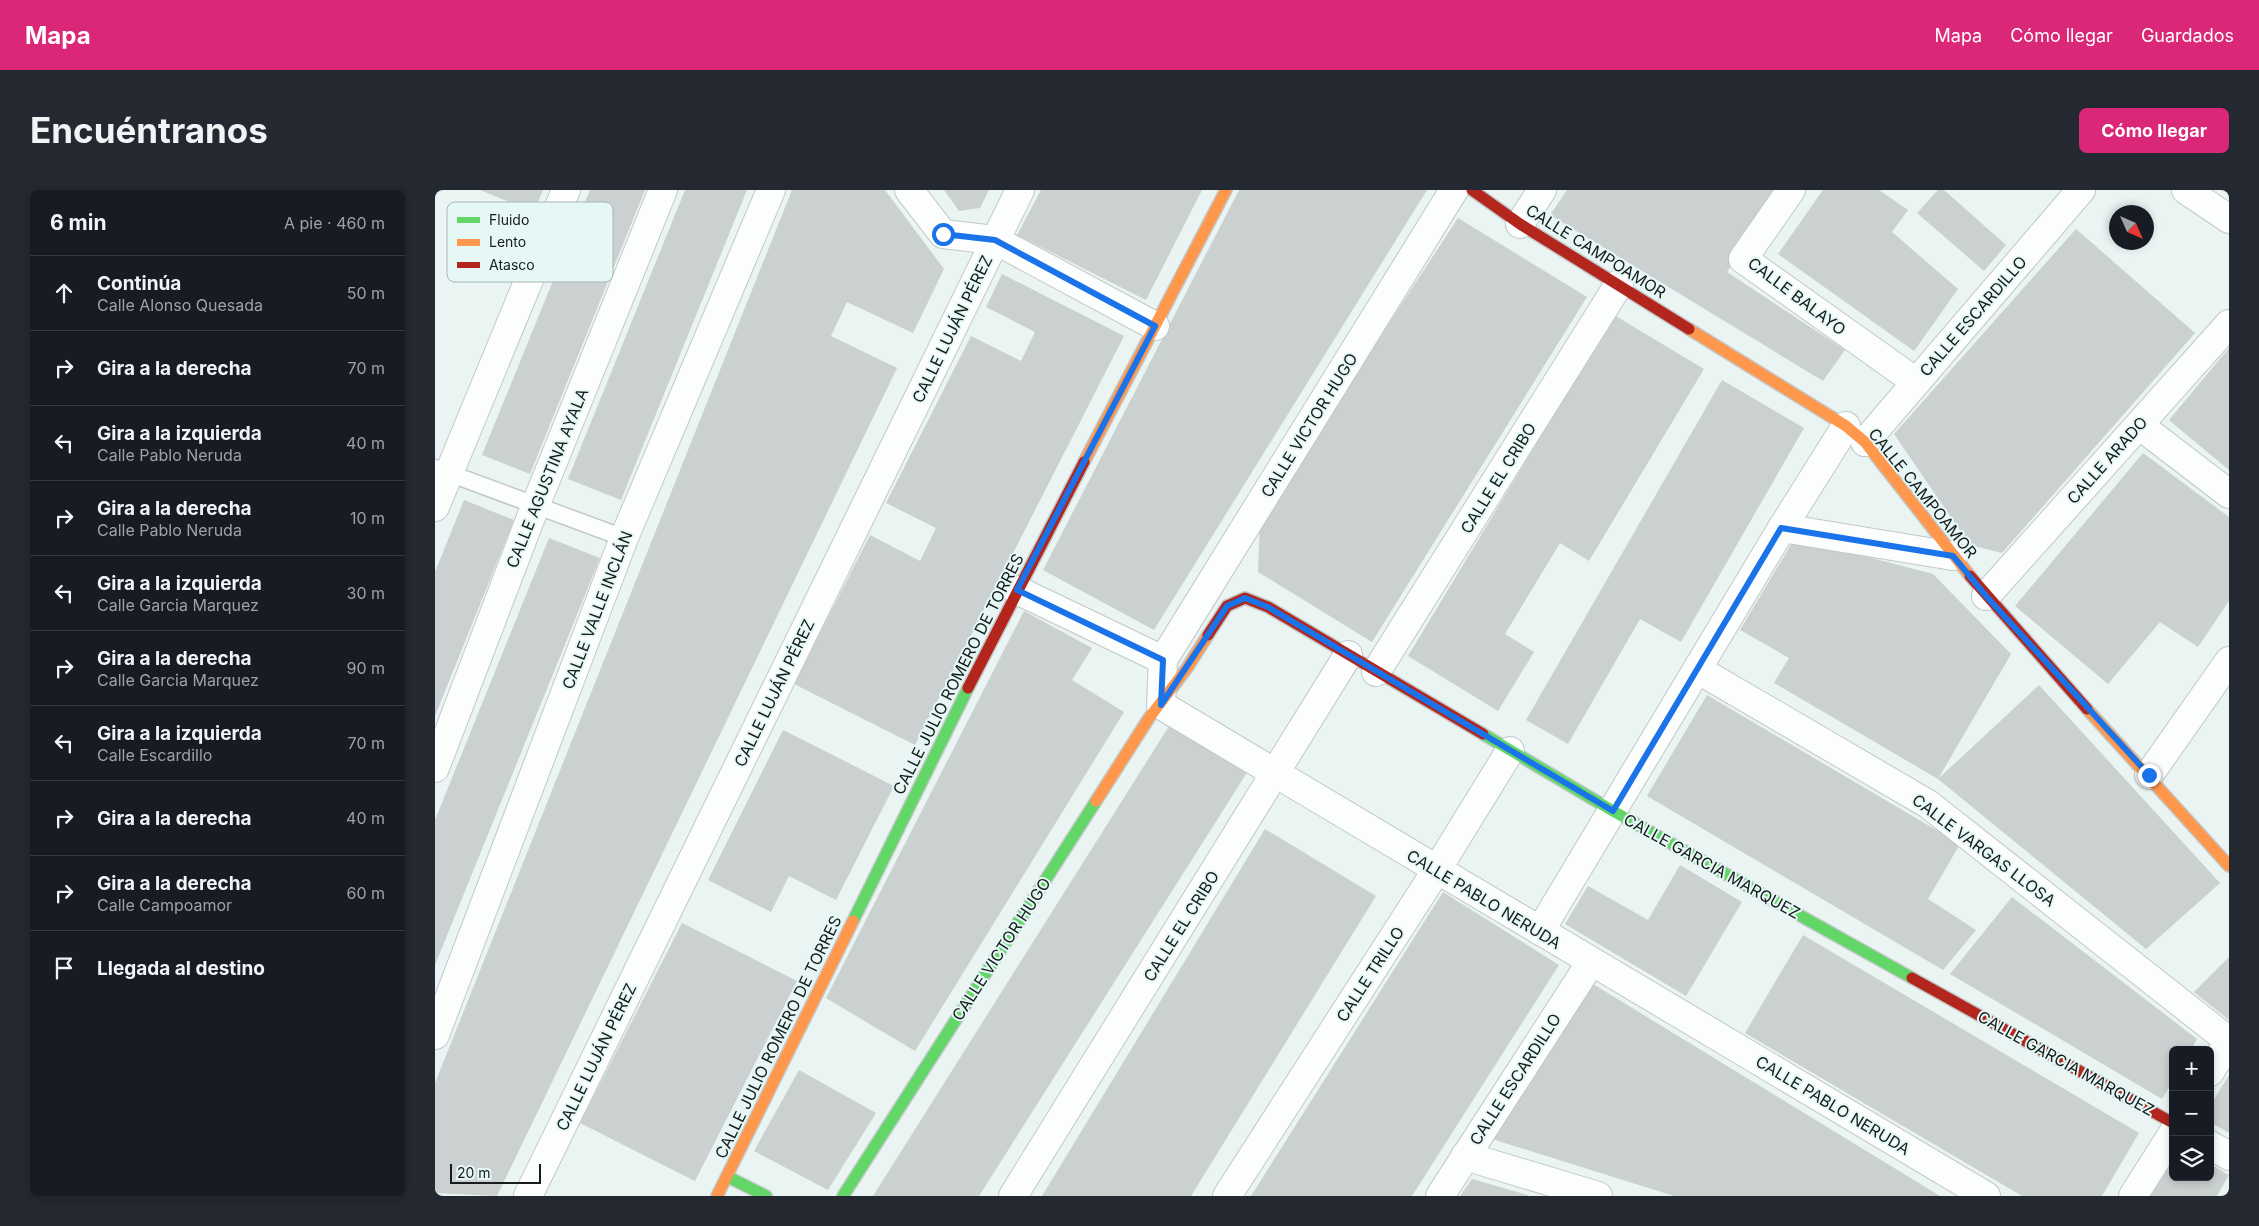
<!DOCTYPE html>
<html lang="es">
<meta charset="utf-8">
<style>
:root{--surface:#171b24;--page:#242831;--text:#f1f3f6;--muted:#9ea1a6;--line:#363941;--accent:#db2777}
body{margin:0;font-family:Inter,sans-serif;background:var(--page);color:var(--text)}
.controls{position:absolute;right:15px;bottom:15px;display:grid;overflow:hidden;border-radius:8px;box-shadow:0 2px 8px #0003}
.controls button{width:45px;height:45px;display:grid;place-items:center;padding:0;border:0;border-bottom:1px solid var(--line);background:var(--surface);color:var(--text);font:25px sans-serif}
.compass{position:absolute;left:1674px;top:15px;width:45px;height:45px;border-radius:50%;background:var(--surface);box-shadow:0 2px 8px #0003;rotate:135deg}
.scale{position:absolute;left:15px;bottom:12px;width:91px;box-sizing:border-box;padding-left:5px;border:2px solid #151c1b;border-top:0;font-size:14px;line-height:18px;white-space:nowrap;color:#151c1b;-webkit-text-stroke:4px #e6f8f6;paint-order:stroke}
.stop{position:absolute;width:15px;height:15px;margin:-11px;border:4px solid #1a73e8;border-radius:50%;background:#fff}
.stop.end{background:#1a73e8;border-color:#fff;box-shadow:0 1px 5px #0008}
.list{margin:0;padding:0;list-style:none}
h2{display:flex;justify-content:space-between;align-items:center;height:65px;margin:0;padding:0 20px;font-size:21px}
h2 small{font-size:16px;font-weight:400;color:var(--muted)}
.list li{display:grid;grid-template-columns:32px 1fr auto;gap:15px;align-items:center;box-sizing:border-box;height:75px;padding:0 20px;border-top:1px solid var(--line)}
.list b{display:block;font-size:19px;white-space:nowrap}
.list p{margin:0;font-size:16px;white-space:nowrap;color:var(--muted)}
.list em{font-size:16px;font-style:normal;color:var(--muted)}
.icon{flex:none;width:28px;height:28px;fill:none;stroke:currentColor;stroke-width:2;stroke-linecap:round;stroke-linejoin:round}
.map{position:relative;flex:none;width:1794px;height:1006px;overflow:hidden;border-radius:8px}
header{display:flex;align-items:center;gap:30px;box-sizing:border-box;height:70px;padding:0 25px;background:var(--accent);color:#fff}
header strong{font-size:24px}
nav{display:flex;gap:28px;margin-inline-start:auto;font-size:18px}
.intro{display:flex;align-items:center;justify-content:space-between;box-sizing:border-box;height:120px;padding:0 30px}
h1{margin:0;font-size:35px}
.button{padding:12px 22px;border-radius:8px;background:var(--accent);color:#fff;font-size:18px;font-weight:700}
main{display:flex;gap:30px;padding:0 30px}
aside{flex:1;background:var(--surface);border-radius:8px;box-shadow:0 2px 8px #0003}
.map>svg:first-child{display:block}
.building{fill:#cad1d0}
.lines{fill:none;stroke-linecap:round;stroke-linejoin:round}
.lane-casing{stroke:#c2c9c8;stroke-width:19}
.street-casing{stroke:#c2c9c8;stroke-width:30}
.fast-casing{stroke:#c2c9c8;stroke-width:14}
.slow-casing{stroke:#c2c9c8;stroke-width:14}
.jam-casing{stroke:#c2c9c8;stroke-width:14}
.lane{stroke:#fcfdfd;stroke-width:16}
.street{stroke:#fcfdfd;stroke-width:28}
.fast{stroke:#63d668;stroke-width:11}
.slow{stroke:#ff974d;stroke-width:11}
.jam{stroke:#b3261e;stroke-width:11}
.route{stroke:#1a73e8;stroke-width:6}
.labels{text-anchor:middle;dominant-baseline:central;stroke-width:4;stroke-linejoin:round;paint-order:stroke}
.street-label{font-size:16px;fill:#151c1b;stroke:#e6f8f6}
.key{fill:#e6f8f6;stroke:#a7b6b4;stroke-width:1}
.key-label{font-size:14px;fill:#151c1b}
</style>
<header>
<strong>Mapa</strong>
<nav><a>Mapa</a><a>Cómo llegar</a><a>Guardados</a></nav>
</header>
<div class="intro"><h1>Encuéntranos</h1><a class="button">Cómo llegar</a></div>
<main>
<aside>
<h2>6 min<small>A pie · 460 m</small></h2>
<ul class="list">
<li><svg class="icon" aria-label="ahead" viewBox="0 0 24 24"><path d="M12 20V5M6 11l6-6 6 6"/></svg><div><b>Continúa</b><p>Calle Alonso Quesada</p></div><em>50 m</em></li>
<li><svg class="icon" aria-label="right" viewBox="0 0 24 24"><path d="M7 20v-9h11M14 6l5 5-5 5"/></svg><div><b>Gira a la derecha</b></div><em>70 m</em></li>
<li><svg class="icon" aria-label="left" viewBox="0 0 24 24"><path d="M17 20v-9H6M10 6l-5 5 5 5"/></svg><div><b>Gira a la izquierda</b><p>Calle Pablo Neruda</p></div><em>40 m</em></li>
<li><svg class="icon" aria-label="right" viewBox="0 0 24 24"><path d="M7 20v-9h11M14 6l5 5-5 5"/></svg><div><b>Gira a la derecha</b><p>Calle Pablo Neruda</p></div><em>10 m</em></li>
<li><svg class="icon" aria-label="left" viewBox="0 0 24 24"><path d="M17 20v-9H6M10 6l-5 5 5 5"/></svg><div><b>Gira a la izquierda</b><p>Calle Garcia Marquez</p></div><em>30 m</em></li>
<li><svg class="icon" aria-label="right" viewBox="0 0 24 24"><path d="M7 20v-9h11M14 6l5 5-5 5"/></svg><div><b>Gira a la derecha</b><p>Calle Garcia Marquez</p></div><em>90 m</em></li>
<li><svg class="icon" aria-label="left" viewBox="0 0 24 24"><path d="M17 20v-9H6M10 6l-5 5 5 5"/></svg><div><b>Gira a la izquierda</b><p>Calle Escardillo</p></div><em>70 m</em></li>
<li><svg class="icon" aria-label="right" viewBox="0 0 24 24"><path d="M7 20v-9h11M14 6l5 5-5 5"/></svg><div><b>Gira a la derecha</b></div><em>40 m</em></li>
<li><svg class="icon" aria-label="right" viewBox="0 0 24 24"><path d="M7 20v-9h11M14 6l5 5-5 5"/></svg><div><b>Gira a la derecha</b><p>Calle Campoamor</p></div><em>60 m</em></li>
<li><svg class="icon" aria-label="arrive" viewBox="0 0 24 24"><path d="M6 21V4h12l-3 4 3 4H6"/></svg><div><b>Llegada al destino</b></div></li>
</ul>
</aside>
<div class="map">
<svg width="1794" height="1006" viewBox="0 0 1794 1006">
<rect width="100%" height="100%" fill="#eaf4f2"/>
<g class="building">
<path d="M45 0H108L99 22Z"/>
<path d="M155 0H210L95 284 47 265Z"/>
<path d="M250 0H312L186 310 133 289Z"/>
<path d="M357 0H450L509 79 478 143 412 112 396 146 462 178 62 1006 0 1003V893Z"/>
<path d="M509 0H554L545 18 524 21Z"/>
<path d="M606 0H767L711 110 582 45Z"/>
<path d="M804 0H992L719 440 608 380Z"/>
<path d="M1132 0H1346L1292 82 1410 160 1388 191 1115 25Z"/>
<path d="M1388 0H1444L1473 20 1457 42 1523 99 1479 161 1343 64Z"/>
<path d="M1503 0H1509L1571 55 1549 81 1482 23Z"/>
<path d="M1023 28 1152 107 937 452 823 382 825 330Z"/>
<path d="M1641 39 1760 143 1567 363 1535 355 1459 244Z"/>
<path d="M567 84 689 146 480 555 359 494 435 345 485 371 501 338 451 313 536 146 586 171 600 142 551 117Z"/>
<path d="M1179 125 1269 179 1154 371 1125 353 1070 444 1099 462 1063 521 973 466Z"/>
<path d="M1794 158V280L1734 230Z"/>
<path d="M1287 190 1369 238 1246 452 1205 429 1133 554 1091 530Z"/>
<path d="M1708 263 1794 327V411L1763 457 1725 432 1673 494 1580 416Z"/>
<path d="M29 310 79 330 0 526V382Z"/>
<path d="M114 348 165 368 0 775V630Z"/>
<path d="M1360 348 1498 384 1576 464 1503 589 1604 495 1785 693 1711 759 1503 589 1339 493 1354 468 1305 440Z"/>
<path d="M589 421 657 458 637 490 689 522 480 861 391 808Z"/>
<path d="M1272 505 1525 654 1493 709 1541 740 1508 780 1212 606Z"/>
<path d="M736 533 813 581 544 1006H438Z"/>
<path d="M348 540 459 596 401 710 354 686 336 722 273 690Z"/>
<path d="M830 639 941 706 756 1006H607Z"/>
<path d="M1245 675 1307 712 1251 806 1130 734 1153 696 1213 730Z"/>
<path d="M1008 702 1124 775 977 1006H816Z"/>
<path d="M1577 707 1762 849 1756 860H1738V891L1727 909 1515 784Z"/>
<path d="M247 733 362 791 260 991 145 933Z"/>
<path d="M1368 745 1704 943 1667 1006H1587L1310 843Z"/>
<path d="M1794 767V830L1759 802Z"/>
<path d="M1158 794 1505 1006H1239L1057 949Z"/>
<path d="M364 880 441 923 393 1000 319 961Z"/>
<path d="M1794 885V943L1775 932V916Z"/>
<path d="M1738 965V987H1775V974L1794 985 1782 1006H1714Z"/>
<path d="M1037 989 1093 1005V1006H1025Z"/>
</g>
<g class="lines">
<defs>
<path id="lane" d="M0 278 189 348"/>
<g id="street">
<path d="M474 0 508 44 560 50 720 136"/>
<path d="M1019 0 728 470 726 515 1551 1006"/>
<path d="M1356 0 1308 69 1481 192"/>
<path d="M1751 0 1794 29"/>
<path d="M1085 34 1107 0"/>
<path d="M1704 235 1794 304"/>
<path d="M1430 252 1646 0"/>
<path d="M0 317 131 0"/>
<path d="M1347 338 1518 366"/>
<path d="M582 400 728 470"/>
<path d="M1551 406 1794 134"/>
<path d="M1262 479 1493 614 1794 851 1775 882"/>
<path d="M941 482 1184 94"/>
<path d="M0 578 101 314 228 0"/>
<path d="M1714 585 1794 471"/>
<path d="M1105 741 1347 338 1411 236"/>
<path d="M0 845 189 348 336 0"/>
<path d="M1775 955 1794 966"/>
<path d="M1030 966 1163 1006"/>
<path d="M93 1006 585 0"/>
<path d="M578 1006 913 465"/>
<path d="M792 1006 1001 681 1075 561"/>
<path d="M1005 1006 1156 772"/>
<path d="M1698 1006 1738 943"/>
</g>
<g id="fast">
<path d="M1048 544 1178 621 1477 788"/>
<path d="M418 731 533 498"/>
<path d="M293 987 331 1006"/>
<path d="M408 1006 661 611"/>
</g>
<g id="slow">
<path d="M1254 139 1411 236 1430 252 1535 386"/>
<path d="M649 272 791 0"/>
<path d="M1652 519 1794 676"/>
<path d="M661 611 714 528 752 478 773 445"/>
<path d="M282 1006 418 731"/>
</g>
<g id="jam">
<path d="M1037 0 1085 34 1254 139"/>
<path d="M1535 386 1652 519"/>
<path d="M773 445 792 416 810 408 833 417 1048 544"/>
<path d="M533 498 649 272"/>
<path d="M1477 788 1738 933"/>
</g>
</defs>
<use href="#lane" class="lane-casing"/>
<use href="#street" class="street-casing"/>
<use href="#fast" class="fast-casing"/>
<use href="#slow" class="slow-casing"/>
<use href="#jam" class="jam-casing"/>
<use href="#lane" class="lane"/>
<use href="#street" class="street"/>
<use href="#fast" class="fast"/>
<use href="#slow" class="slow"/>
<use href="#jam" class="jam"/>
</g>
<g class="lines">
<path class="route" d="M508 44 560 50 720 136 582 400 728 470 726 515 792 416 810 408 833 417 1178 621 1346 338 1518 366 1551 406 1714 585"/>
</g>
<g class="labels">
<g class="street-label">
<text transform="translate(1161 61) rotate(32)">CALLE CAMPOAMOR</text>
<text transform="translate(1362 106) rotate(37)">CALLE BALAYO</text>
<text transform="translate(1538 126) rotate(-49)">CALLE ESCARDILLO</text>
<text transform="translate(517 139) rotate(-64)">CALLE LUJÁN PÉREZ</text>
<text transform="translate(874 235) rotate(-58)">CALLE VICTOR HUGO</text>
<text transform="translate(1672 270) rotate(-48)">CALLE ARADO</text>
<text transform="translate(112 288) rotate(-68)">CALLE AGUSTINA AYALA</text>
<text transform="translate(1063 288) rotate(-58)">CALLE EL CRIBO</text>
<text transform="translate(1488 303) rotate(51)">CALLE CAMPOAMOR</text>
<text transform="translate(162 420) rotate(-69)">CALLE VALLE INCLÁN</text>
<text transform="translate(523 484) rotate(-63)">CALLE JULIO ROMERO DE TORRES</text>
<text transform="translate(339 503) rotate(-64)">CALLE LUJÁN PÉREZ</text>
<text transform="translate(1549 660) rotate(37)">CALLE VARGAS LLOSA</text>
<text transform="translate(1277 676) rotate(29)">CALLE GARCIA MARQUEZ</text>
<text transform="translate(1049 709) rotate(31)">CALLE PABLO NERUDA</text>
<text transform="translate(746 736) rotate(-58)">CALLE EL CRIBO</text>
<text transform="translate(566 759) rotate(-57)">CALLE VICTOR HUGO</text>
<text transform="translate(935 784) rotate(-57)">CALLE TRILLO</text>
<text transform="translate(343 847) rotate(-64)">CALLE JULIO ROMERO DE TORRES</text>
<text transform="translate(161 867) rotate(-64)">CALLE LUJÁN PÉREZ</text>
<text transform="translate(1631 873) rotate(29)">CALLE GARCIA MARQUEZ</text>
<text transform="translate(1080 889) rotate(-57)">CALLE ESCARDILLO</text>
<text transform="translate(1398 915) rotate(31)">CALLE PABLO NERUDA</text>
</g>
</g>
<rect x="12" y="12" width="166" height="80" rx="8" class="key"/>
<rect x="22" y="27" width="23" height="6" fill="#63d668"/>
<rect x="22" y="49" width="23" height="7" fill="#ff974d"/>
<rect x="22" y="72" width="23" height="6" fill="#b3261e"/>
<g class="key-label">
<text x="54" y="35">Fluido</text>
<text x="54" y="57">Lento</text>
<text x="54" y="80">Atasco</text>
</g>
</svg>
<div class="controls">
<button>+</button>
<button>−</button>
<button><svg class="icon" aria-label="layers" viewBox="0 0 24 24"><path d="M12 4l9 5-9 5-9-5zM3 14l9 5 9-5"/></svg></button>
</div>
<svg class="compass" viewBox="-18 -18 36 36"><path d="M0-13l5 13h-10z" fill="#e53935"/><path d="M0 13l5-13h-10z" fill="#9ea1a6"/></svg>
<div class="scale">20 m</div>
<div class="stop" style="left:508px;top:44px"></div>
<div class="stop end" style="left:1714px;top:585px"></div>
</div>
</main>
